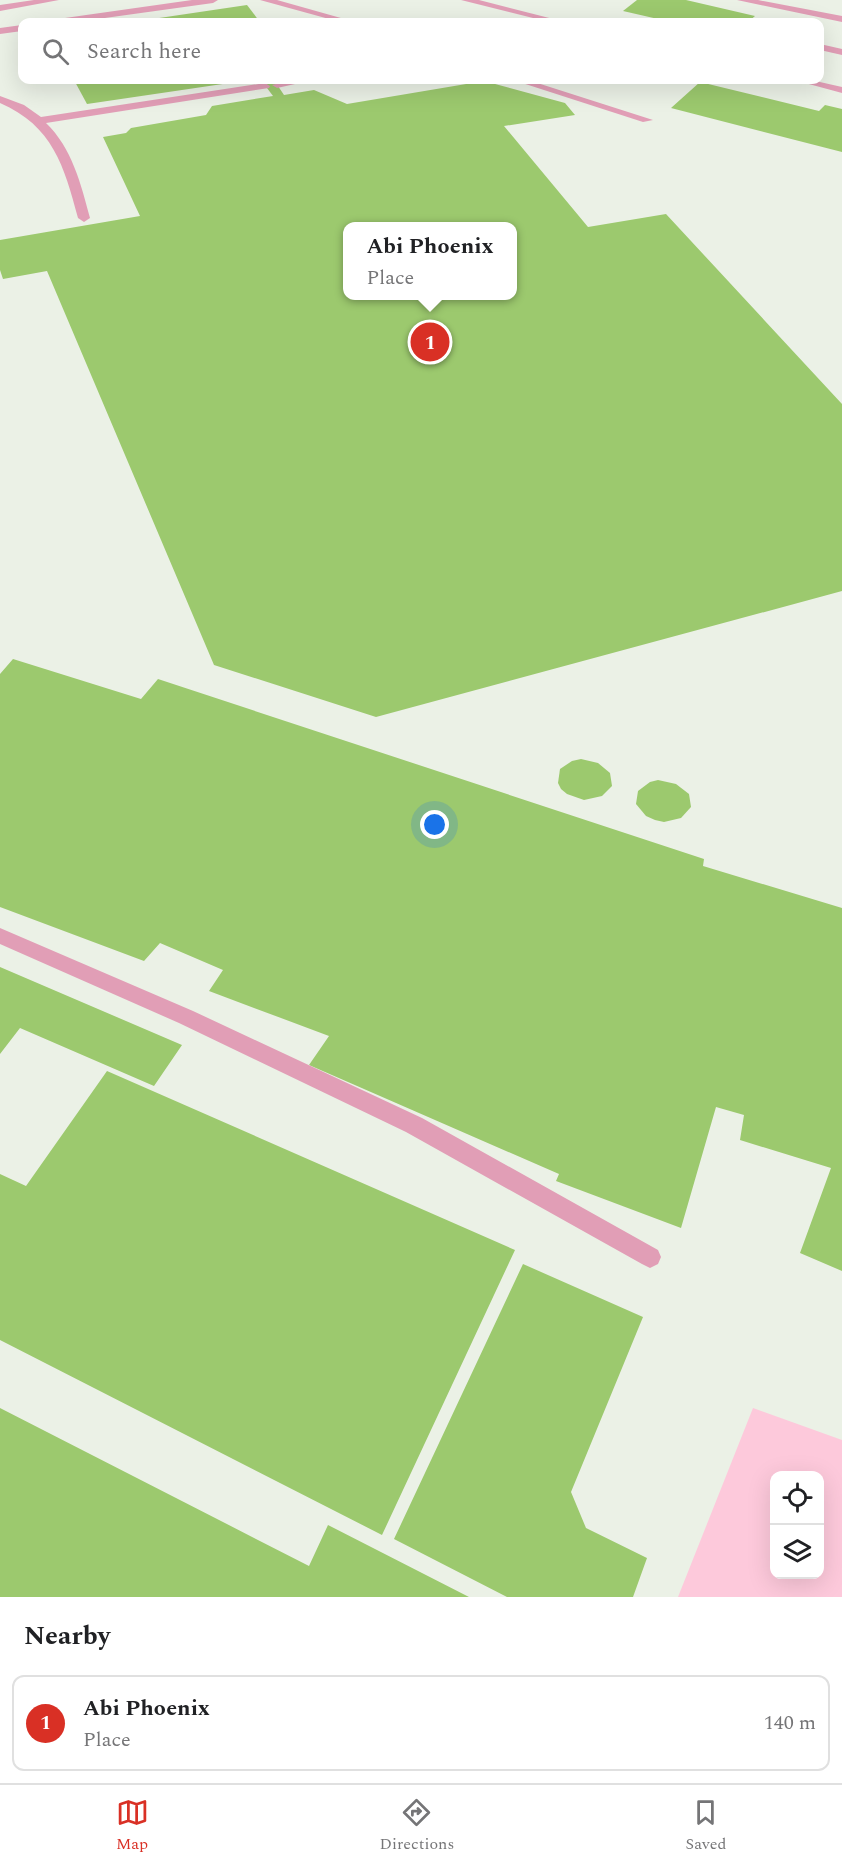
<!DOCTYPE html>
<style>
:root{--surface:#fff;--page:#f2f2f2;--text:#202124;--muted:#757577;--line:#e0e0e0;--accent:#d93025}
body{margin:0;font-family:Spectral,serif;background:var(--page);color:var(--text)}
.controls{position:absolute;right:18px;bottom:18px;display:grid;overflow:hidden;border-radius:12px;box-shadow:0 6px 24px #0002}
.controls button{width:54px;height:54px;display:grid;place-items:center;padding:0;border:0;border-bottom:2px solid var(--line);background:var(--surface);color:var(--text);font:30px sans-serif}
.you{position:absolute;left:435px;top:825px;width:21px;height:21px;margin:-15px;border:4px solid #fff;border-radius:50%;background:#1a73e8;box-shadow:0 0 0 9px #1a73e833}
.badge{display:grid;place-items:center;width:39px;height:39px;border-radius:50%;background:var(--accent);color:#fff;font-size:20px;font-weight:700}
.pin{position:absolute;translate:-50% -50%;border:3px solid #fff;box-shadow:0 2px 6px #0006}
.popup{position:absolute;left:343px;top:222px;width:174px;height:78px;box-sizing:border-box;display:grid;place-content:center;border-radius:12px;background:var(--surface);filter:drop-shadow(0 2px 4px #0005);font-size:20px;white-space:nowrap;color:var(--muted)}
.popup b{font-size:22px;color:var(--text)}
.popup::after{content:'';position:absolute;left:50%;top:100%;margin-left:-12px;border:12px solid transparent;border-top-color:var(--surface)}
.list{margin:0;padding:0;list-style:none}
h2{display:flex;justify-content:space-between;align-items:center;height:78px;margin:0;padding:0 24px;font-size:26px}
h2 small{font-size:20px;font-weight:400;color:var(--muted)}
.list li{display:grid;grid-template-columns:39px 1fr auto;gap:18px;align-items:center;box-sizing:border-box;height:96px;margin:0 12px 12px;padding:0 12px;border:2px solid var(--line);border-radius:12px}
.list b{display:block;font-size:22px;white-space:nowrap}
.list p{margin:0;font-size:20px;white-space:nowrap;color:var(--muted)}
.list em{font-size:20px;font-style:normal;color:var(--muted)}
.icon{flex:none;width:33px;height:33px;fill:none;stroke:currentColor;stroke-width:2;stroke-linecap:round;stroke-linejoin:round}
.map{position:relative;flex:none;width:842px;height:1597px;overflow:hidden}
.search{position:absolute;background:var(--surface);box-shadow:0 6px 24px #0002;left:18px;right:18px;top:18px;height:66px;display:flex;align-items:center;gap:15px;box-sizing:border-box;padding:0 21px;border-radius:12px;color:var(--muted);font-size:22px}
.sheet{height:186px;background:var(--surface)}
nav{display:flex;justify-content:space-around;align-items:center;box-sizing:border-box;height:84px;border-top:2px solid var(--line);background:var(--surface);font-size:16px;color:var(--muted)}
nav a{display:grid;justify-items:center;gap:3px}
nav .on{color:var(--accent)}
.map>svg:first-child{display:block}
.green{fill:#fdc9db;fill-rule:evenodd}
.building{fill:#9cc96e;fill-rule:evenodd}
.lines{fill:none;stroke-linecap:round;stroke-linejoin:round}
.lane{fill:#e19eb6;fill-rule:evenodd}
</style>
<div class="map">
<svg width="842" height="1597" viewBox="0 0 842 1597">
<rect width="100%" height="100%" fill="#ebf1e6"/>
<path class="green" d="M753 1408 842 1440V1597H678ZM774 1476H820V1574H774Z"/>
<g class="building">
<path d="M637 0H686L755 16 748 22H671L623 11Z"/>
<path d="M247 5 260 22H139V21Z"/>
<path d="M74 80H243V81L87 104Z"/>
<path d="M261 80H274L284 95 314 90 347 104 484 81 565 103 575 115 504 126 588 227 666 214 842 404V591L376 717 214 665 47 271 3 279 0 270V240L140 216 103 137 126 133 131 128 206 115 212 106 273 96ZM348 226H512V296H348Z"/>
<path d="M700 82 819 111 825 105 842 109V152L671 108Z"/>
<path d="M13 659 141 699 158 679 704 859 703 866 842 908V1271L800 1253 831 1168 740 1140 744 1115 716 1107 681 1228 556 1181 559 1174 309 1065 329 1036 209 991 223 970 160 943 144 961 0 907V674Z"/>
<path d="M581 759 598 763 610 773 612 786 602 796 584 800 567 794 561 789 558 783 560 769 572 761Z"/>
<path d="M658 780 676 784 689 794 691 807 681 818 664 822 655 820 646 816 636 804 638 791 650 782Z"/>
<path d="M0 967 182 1045 154 1086 20 1028 0 1054Z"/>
<path d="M107 1071 515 1250 382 1535 0 1340V1174L26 1186Z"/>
<path d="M523 1264 643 1317 571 1492 586 1528 647 1558 633 1597H507L394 1539Z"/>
<path d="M0 1408 309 1566 328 1525 469 1597H0Z"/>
</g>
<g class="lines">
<g class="lane">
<path d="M34 0H59L0 11V5Z"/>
<path d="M192 0H218L213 3 76 22H53L58 19Z"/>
<path d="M260 0H277L355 22H340Z"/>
<path d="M461 0H479L565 22H549Z"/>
<path d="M737 0H758L842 16V22Z"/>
<path d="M22 25V31L0 34V28Z"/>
<path d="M820 44 842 49V55L820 50Z"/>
<path d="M291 80H313L277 88 272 85Z"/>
<path d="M513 80H528L653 120 643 122Z"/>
<path d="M794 80H811L842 87V93Z"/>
<path d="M265 83 270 86 269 88 46 123C72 148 81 184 90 218L84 222 78 218C64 166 53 126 0 103V96L24 105 41 117Z"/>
<path d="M0 928 193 1011 422 1118 658 1250 661 1257 658 1264 650 1268 642 1264 406 1132 179 1023 0 944Z"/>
</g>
</g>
</svg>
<div class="controls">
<button><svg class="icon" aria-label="locate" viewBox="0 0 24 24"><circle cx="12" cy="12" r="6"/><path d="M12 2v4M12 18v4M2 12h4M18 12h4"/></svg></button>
<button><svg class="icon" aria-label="layers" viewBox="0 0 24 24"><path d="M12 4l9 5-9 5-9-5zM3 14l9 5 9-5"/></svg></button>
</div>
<div class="you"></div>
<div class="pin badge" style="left:430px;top:342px">1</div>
<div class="popup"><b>Abi Phoenix</b>Place</div>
<div class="search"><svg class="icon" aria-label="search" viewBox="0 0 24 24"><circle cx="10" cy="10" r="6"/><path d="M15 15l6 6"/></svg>Search here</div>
</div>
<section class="sheet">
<h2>Nearby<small></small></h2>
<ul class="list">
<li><span class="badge">1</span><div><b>Abi Phoenix</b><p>Place</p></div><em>140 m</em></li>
</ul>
</section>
<nav>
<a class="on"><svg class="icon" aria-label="map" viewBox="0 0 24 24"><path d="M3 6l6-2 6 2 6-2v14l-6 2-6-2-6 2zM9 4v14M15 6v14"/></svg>Map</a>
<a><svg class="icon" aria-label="directions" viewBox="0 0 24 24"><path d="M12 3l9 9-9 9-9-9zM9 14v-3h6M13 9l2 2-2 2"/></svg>Directions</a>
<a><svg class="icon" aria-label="saved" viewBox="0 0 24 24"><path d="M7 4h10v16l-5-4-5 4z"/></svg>Saved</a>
</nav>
